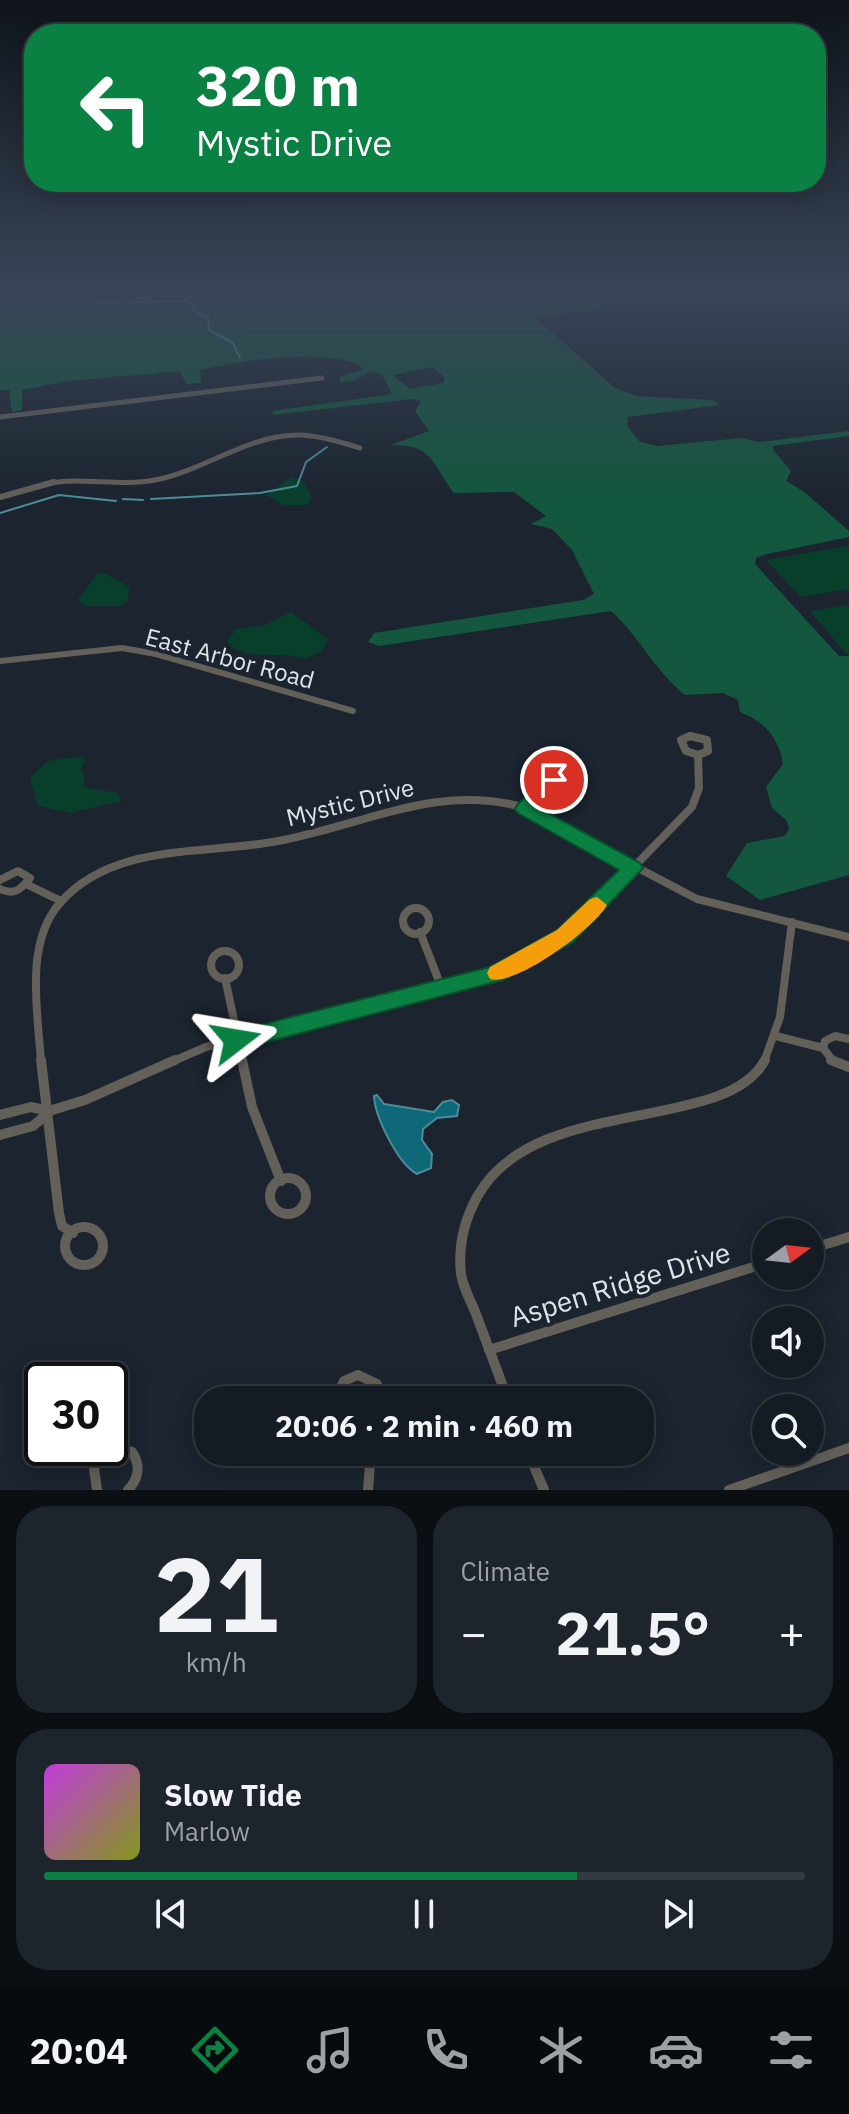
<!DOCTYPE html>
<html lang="en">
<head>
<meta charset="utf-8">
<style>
	:root { --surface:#141b23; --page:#1d242b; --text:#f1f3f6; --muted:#9da1a6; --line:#333941; --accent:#0b8043 }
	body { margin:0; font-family:"IBM Plex Sans",sans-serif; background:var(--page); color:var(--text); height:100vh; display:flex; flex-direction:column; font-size:30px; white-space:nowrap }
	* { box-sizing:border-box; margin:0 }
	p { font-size:26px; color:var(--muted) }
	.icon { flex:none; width:44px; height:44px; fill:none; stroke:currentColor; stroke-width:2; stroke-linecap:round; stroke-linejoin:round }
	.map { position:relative; height:1490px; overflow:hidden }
	.details { display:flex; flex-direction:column; gap:16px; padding:16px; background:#0b0f13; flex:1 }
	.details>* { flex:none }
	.hud { position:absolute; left:24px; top:24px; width:802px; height:168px; border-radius:32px; box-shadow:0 4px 20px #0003,0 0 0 2px var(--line); background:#0b8043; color:#fff; overflow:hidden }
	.needle { width:52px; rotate:75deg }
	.buttons { position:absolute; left:752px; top:1218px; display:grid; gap:16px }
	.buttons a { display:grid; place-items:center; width:72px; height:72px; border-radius:50%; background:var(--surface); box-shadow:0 4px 20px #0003,0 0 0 2px var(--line); font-size:40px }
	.speed { position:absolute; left:24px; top:1362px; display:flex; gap:16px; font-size:40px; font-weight:700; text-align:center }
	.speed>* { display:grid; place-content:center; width:104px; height:104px; border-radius:50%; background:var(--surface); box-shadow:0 4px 20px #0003,0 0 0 2px var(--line); line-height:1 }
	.speed .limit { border:4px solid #111; border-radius:12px; background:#fff; color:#111 }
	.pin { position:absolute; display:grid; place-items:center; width:68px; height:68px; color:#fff; margin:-34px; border:4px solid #fff; border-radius:50%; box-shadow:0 2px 8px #0007 }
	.me { position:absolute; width:88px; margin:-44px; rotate:76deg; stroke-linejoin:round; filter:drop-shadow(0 0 6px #0008) }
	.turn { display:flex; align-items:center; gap:28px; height:168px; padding:0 40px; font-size:36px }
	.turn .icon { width:104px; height:104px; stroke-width:2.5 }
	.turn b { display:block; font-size:56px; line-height:68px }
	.big { font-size:60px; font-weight:800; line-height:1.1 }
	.details .tile { flex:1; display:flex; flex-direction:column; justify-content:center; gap:12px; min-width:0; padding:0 28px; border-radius:32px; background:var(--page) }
	.details .dial { align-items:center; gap:0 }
	.dial b { font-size:104px; line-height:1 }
	.song { display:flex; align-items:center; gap:24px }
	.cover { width:96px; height:96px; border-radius:12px; background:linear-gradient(135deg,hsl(290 70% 55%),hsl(70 70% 35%)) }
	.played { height:8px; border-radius:4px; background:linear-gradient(90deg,var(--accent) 70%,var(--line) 70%) }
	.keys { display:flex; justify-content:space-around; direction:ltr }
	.heat { display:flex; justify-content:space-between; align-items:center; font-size:44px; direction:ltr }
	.details .tiles { flex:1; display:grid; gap:16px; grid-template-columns:1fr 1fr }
	.tile:last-child { grid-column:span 2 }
	.trip { position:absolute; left:194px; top:1386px; width:460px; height:80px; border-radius:32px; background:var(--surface); box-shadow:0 4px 20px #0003,0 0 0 2px var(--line); font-weight:800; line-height:80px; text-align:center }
	.dock { display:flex; height:128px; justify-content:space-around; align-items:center; background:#080b0e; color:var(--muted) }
	.dock .icon { width:56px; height:56px }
	.dock .selected { color:var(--accent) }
	.dock b { font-size:36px; color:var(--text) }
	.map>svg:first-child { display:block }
	.green { fill:#073f2b }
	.forest { fill:#13573e; fill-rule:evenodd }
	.water { fill:#0f6877; stroke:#4d8d9a; stroke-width:2 }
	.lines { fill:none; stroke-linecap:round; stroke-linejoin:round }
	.stream { stroke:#4d8d9a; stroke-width:2 }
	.street-far3 { stroke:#635f59; stroke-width:5 }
	.street-far2 { stroke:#635f59; stroke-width:6 }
	.street-far1 { stroke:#635f59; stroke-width:8 }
	.street { stroke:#635f59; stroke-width:10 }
	.route { fill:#0b8043; stroke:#07532c; stroke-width:2 }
	.slow { fill:#f59e0b }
	.labels { text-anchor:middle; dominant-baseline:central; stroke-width:8; stroke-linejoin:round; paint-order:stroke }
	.street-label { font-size:24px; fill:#dee4eb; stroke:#1b242f }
	.near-street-label { font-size:28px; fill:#dee4eb; stroke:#1b242f }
</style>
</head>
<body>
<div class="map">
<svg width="849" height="1490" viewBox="0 0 849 1490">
	<rect width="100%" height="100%" fill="#1b242f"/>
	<g class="green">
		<path d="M292,477L303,481L312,498L307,505H283L266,495Z"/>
		<path d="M849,546V589L801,597L766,560Z"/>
		<path d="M98,573L107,574L129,587L128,600L121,606H85L78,599Z"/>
		<path d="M849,605V653L846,654L810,611Z"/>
		<path d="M291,612L328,639L322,651L305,659C280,650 245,663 227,642L236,629L265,625Z"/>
		<path d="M82,756L85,761L81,770L85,777L83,787L118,793L121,801L70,813L38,806L30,778L48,761Z"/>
	</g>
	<path class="forest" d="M0,292H592L604,309L534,316L615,388L637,396L713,400L720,405L627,417L628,427L640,442L658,446L741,438L759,442L849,431V436L773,446V450L791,471L786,481L803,491L849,531V537L767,554L756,558L755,564L839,656H849V875L760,900L726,876L747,843L785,836L789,829L787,821L772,808L766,787L783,764C779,738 764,721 740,712L738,700L723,693L685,695C655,671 639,636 611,611L379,646L368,642L374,633L583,600L594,594L572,550L552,529L531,524L546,516L514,492L454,493C431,463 434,445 391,445L429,431L415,411L421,401L411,399L273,415L272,411L392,394L382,374L371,371L353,381L340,382V377L362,370L360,365C316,348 247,360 200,370L201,383L186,384L180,371L69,381L22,390V410L12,412L9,390H0ZM432,367L445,378L443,383L410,389L393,375Z"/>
	<path class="water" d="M377,1095L384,1104L434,1112L443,1102L452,1100L459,1105L457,1116L437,1118L423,1129L422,1140L432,1154L431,1168L417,1174C398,1164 375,1117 374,1096Z"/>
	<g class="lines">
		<g class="stream">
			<path d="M65,292L101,303L181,301L210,293L299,292"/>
			<path d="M183,301L192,303L196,312L208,317L209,330L233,343L240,358"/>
			<path d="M123,499L143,500"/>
			<path d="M151,499L260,493L297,486L306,462L327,447"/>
			<path d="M0,513L59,495L116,501"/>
		</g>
		<g class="street-far3">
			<path d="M0,417L322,378"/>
			<path d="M45,484C82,476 118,487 155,480C204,471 249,434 300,435C321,436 340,442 360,448"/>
		</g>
		<g class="street-far2">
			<path d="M0,497L54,482"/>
			<path d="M0,661L122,648L156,654L353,711"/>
		</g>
		<g class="street-far1">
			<path d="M690,736L707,740L708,751L698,755L686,751L681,740Z"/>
			<path d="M560,762L574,767L576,773L572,779L558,781L549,777L548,767Z"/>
			<path d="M524,809L554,780"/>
			<path d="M0,880L18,871L30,878C21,889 15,896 0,889"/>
			<path d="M28,885L61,901"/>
			<circle cx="416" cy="921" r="13"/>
			<path d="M420,932L442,989"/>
			<circle cx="225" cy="965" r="14"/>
			<path d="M225,978L243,1062"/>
			<path d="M776,1036L823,1048"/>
			<path d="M823,1048L834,1062"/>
			<path d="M823,1048L825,1041L835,1036L849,1039"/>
			<path d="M41,1062C38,1013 24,943 60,903C113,842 206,855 278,841C361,826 437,783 522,807L697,899L849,937"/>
			<path d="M171,1062L206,1047L476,980L509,967L539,951L594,908L692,807L699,788L698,755"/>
			<path d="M764,1062L780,1017L792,922"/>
		</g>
		<g class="street">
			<path d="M41,1060L59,1213L62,1226L73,1233"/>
			<path d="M242,1060L252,1107L281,1181"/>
			<path d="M831,1060L849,1067"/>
			<path d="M0,1115L31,1107L49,1111L85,1100L175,1060"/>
			<path d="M0,1135L33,1126L48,1113"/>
			<circle cx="288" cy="1196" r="18"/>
			<circle cx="84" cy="1246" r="19"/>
			<path d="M810,1249L849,1237"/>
			<path d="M489,1350L766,1263"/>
			<path d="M336,1400L344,1381L358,1375L377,1384L381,1400"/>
			<path d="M508,1400C497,1371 487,1343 476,1314C471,1301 463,1288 461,1274C458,1247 464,1221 477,1197C534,1093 725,1135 765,1060"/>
			<path d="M528,1452L544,1490"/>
			<path d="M97,1490L94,1468C103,1453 115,1446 132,1452C141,1466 139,1478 128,1490"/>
			<path d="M368,1490L371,1452"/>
			<path d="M729,1490L849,1448"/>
		</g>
	</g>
	<linearGradient id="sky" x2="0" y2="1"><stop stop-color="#0f141a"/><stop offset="0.58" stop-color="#394558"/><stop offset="1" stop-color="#394558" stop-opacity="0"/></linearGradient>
	<rect width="849" height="501" fill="url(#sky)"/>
	<path class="route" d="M554,774L564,780L537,807L640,863L643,868L573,942L503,980L236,1050L228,1047L224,1040L228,1033L490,967L557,930L619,870L518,813L515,809L518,804L548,776Z"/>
	<path class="slow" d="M597,897L607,905C595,928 515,987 490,979L487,973L490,967L557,930L590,899Z"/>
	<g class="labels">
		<g class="street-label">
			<text transform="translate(230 658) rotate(15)">East Arbor Road</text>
			<text transform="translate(350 802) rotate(-14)">Mystic Drive</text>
		</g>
		<g class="near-street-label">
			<text transform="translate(620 1284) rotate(-17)">Aspen Ridge Drive</text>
		</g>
	</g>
</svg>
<div class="buttons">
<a><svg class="needle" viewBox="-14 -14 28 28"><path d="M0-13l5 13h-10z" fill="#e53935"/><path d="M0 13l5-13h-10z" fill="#9da1a6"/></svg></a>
<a><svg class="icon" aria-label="sound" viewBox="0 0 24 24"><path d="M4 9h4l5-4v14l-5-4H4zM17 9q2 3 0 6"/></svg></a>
<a><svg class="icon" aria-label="search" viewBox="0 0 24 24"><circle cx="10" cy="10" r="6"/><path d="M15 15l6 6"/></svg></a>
</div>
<div class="speed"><div class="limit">30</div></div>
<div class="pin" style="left:554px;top:780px;background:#d93025"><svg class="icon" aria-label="arrive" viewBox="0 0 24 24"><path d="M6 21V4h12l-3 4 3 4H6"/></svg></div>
<svg class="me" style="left:236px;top:1040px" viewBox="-20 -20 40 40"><path d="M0-17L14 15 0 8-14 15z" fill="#0b8043" stroke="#fff" stroke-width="4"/></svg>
<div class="trip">20:06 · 2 min · 460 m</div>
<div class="hud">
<div class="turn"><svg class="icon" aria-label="left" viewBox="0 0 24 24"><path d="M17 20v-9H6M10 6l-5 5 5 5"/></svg><div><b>320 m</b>Mystic Drive</div></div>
</div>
</div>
<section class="details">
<div class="tiles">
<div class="tile dial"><b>21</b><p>km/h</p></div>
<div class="tile"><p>Climate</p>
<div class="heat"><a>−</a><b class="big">21.5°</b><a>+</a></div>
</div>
<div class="tile">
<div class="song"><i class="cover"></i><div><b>Slow Tide</b><p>Marlow</p></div></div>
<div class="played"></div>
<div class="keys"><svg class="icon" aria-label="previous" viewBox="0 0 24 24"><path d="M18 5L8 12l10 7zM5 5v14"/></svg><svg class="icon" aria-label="pause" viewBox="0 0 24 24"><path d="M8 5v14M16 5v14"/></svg><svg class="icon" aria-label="next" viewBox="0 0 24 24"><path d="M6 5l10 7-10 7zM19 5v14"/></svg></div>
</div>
</div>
</section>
<nav class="dock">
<b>20:04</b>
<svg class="icon selected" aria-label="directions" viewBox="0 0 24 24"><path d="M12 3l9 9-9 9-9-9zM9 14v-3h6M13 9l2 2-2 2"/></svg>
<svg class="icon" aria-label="music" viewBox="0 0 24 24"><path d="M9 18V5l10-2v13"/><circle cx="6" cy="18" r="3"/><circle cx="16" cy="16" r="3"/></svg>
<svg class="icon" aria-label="phone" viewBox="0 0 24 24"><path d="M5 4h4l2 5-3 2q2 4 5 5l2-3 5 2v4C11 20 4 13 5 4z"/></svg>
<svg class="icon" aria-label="climate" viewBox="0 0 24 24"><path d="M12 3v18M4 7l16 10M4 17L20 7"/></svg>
<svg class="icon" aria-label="car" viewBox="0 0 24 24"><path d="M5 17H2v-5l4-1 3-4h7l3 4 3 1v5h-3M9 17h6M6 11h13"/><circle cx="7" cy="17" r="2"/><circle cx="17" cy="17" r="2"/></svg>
<svg class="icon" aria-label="filters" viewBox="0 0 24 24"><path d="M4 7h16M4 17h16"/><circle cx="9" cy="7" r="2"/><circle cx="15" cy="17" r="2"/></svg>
</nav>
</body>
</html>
